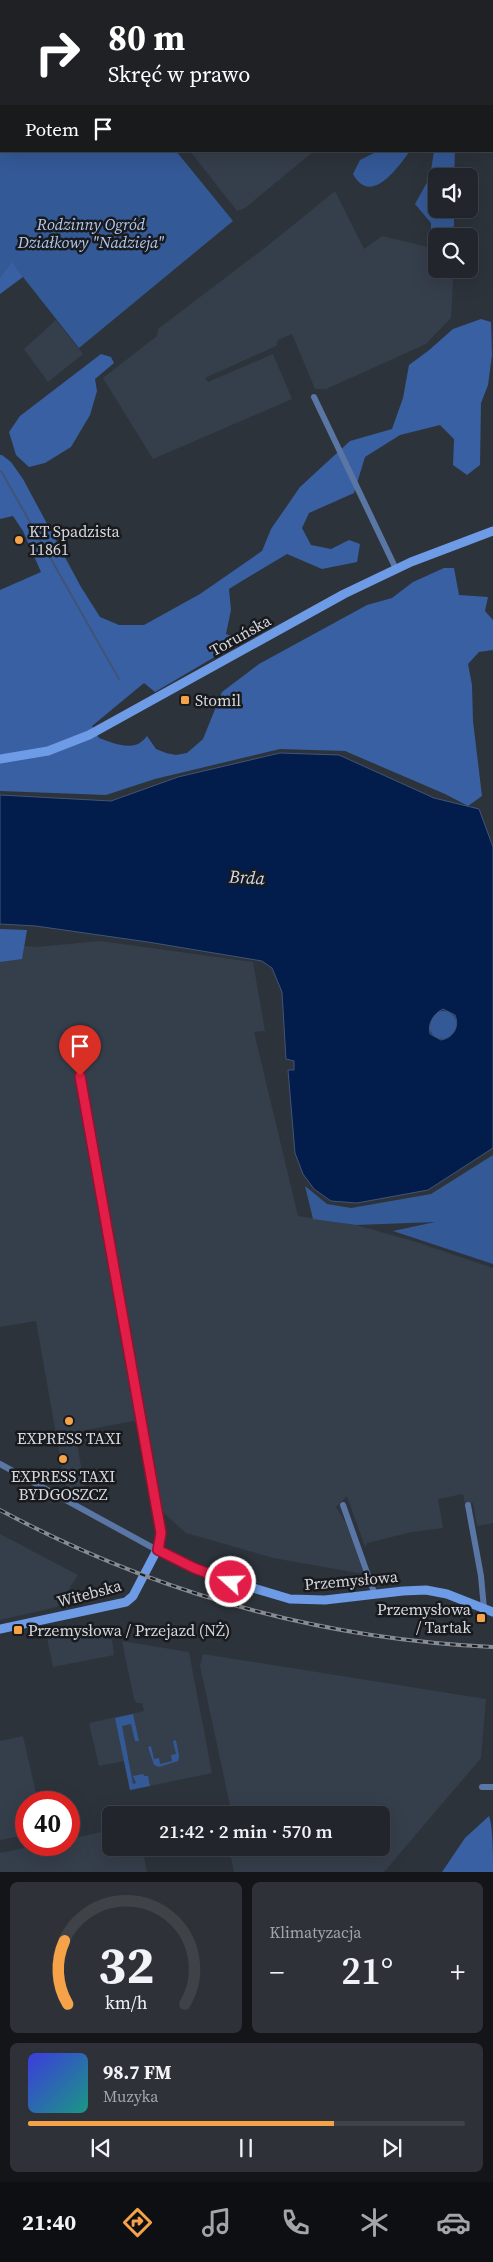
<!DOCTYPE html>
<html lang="pl">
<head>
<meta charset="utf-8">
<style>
	:root { --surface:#22262c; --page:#2e3238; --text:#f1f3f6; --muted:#a2a5a9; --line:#3f4348; --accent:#f6a248 }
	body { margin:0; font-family:"Source Serif 4",serif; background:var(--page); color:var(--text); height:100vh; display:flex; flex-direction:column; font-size:19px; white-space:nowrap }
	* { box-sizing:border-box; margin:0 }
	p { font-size:16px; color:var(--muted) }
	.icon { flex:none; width:28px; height:28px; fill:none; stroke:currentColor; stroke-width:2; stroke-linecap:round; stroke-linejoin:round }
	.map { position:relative; height:1872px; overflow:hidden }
	.drawer { display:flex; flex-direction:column; gap:10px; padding:10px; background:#131518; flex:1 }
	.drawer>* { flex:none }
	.top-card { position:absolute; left:0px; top:0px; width:494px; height:152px; box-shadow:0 5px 20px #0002,0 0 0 1px var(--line); background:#202124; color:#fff; overflow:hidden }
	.controls { position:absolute; left:428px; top:168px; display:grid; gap:10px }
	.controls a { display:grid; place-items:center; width:50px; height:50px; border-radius:8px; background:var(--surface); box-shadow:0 5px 20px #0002,0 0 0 1px var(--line); font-size:25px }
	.speed { position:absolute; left:15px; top:1791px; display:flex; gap:10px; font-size:25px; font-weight:700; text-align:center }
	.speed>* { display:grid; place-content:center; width:65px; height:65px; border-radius:50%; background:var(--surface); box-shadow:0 5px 20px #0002,0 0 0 1px var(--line); line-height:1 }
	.speed .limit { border:8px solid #d22; background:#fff; color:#111 }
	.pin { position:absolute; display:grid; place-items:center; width:42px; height:42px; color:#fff; margin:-51px -21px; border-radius:50% 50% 50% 0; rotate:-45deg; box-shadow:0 0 5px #0007 }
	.pin .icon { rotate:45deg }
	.me { position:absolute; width:55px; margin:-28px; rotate:290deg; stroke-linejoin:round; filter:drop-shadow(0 0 4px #0008) }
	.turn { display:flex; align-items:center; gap:18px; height:105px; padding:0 25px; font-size:22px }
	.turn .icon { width:65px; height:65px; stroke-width:2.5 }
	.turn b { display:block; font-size:35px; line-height:42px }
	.then { display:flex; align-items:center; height:48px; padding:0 25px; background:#0003; gap:10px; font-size:19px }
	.big { font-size:38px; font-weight:600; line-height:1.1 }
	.drawer .widget { flex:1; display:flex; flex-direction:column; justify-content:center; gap:8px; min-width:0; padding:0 18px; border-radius:8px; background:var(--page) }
	.drawer .dial { align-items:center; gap:0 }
	.dial svg { height:130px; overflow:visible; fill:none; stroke:var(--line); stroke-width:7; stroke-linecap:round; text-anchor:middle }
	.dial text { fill:var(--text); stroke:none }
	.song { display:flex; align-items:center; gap:15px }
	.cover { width:60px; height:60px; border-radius:8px; background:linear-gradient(135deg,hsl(240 70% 55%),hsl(170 70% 35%)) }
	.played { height:5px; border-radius:2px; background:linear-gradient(90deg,var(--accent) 70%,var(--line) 70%) }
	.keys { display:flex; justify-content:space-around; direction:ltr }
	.heat { display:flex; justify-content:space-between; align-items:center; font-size:28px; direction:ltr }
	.drawer .tiles { flex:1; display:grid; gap:10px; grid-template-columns:1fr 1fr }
	.widget:last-child { grid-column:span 2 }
	.trip { position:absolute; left:102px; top:1806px; width:288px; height:50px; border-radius:8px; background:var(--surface); box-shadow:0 5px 20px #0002,0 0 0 1px var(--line); font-weight:600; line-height:50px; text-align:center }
	.tab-bar { display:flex; height:80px; justify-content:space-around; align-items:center; background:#0e0f12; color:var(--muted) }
	.tab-bar .icon { width:35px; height:35px }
	.tab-bar .selected { color:var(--accent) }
	.tab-bar b { font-size:22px; color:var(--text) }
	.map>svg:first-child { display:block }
	.built { fill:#353e4b }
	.green { fill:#345997 }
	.forest { fill:#3860a3 }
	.water { fill:#021c4b; stroke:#415477; fill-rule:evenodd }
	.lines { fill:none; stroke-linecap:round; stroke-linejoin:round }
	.stream { stroke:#415477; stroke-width:2 }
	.street { stroke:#5a76a4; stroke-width:6 }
	.secondary { stroke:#6e9be5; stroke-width:9 }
	.rail-casing { stroke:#878c93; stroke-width:4 }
	.rail { stroke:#181a1e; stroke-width:2; stroke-dasharray:5.5; stroke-linecap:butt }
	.route-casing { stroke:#92132f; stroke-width:12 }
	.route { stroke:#e11d48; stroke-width:9 }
	.poi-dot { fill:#f6a248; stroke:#181a1e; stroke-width:2 }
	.labels { text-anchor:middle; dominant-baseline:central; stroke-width:5; stroke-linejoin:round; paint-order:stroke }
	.park-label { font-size:16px; font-style:italic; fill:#b1c8ee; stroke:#181a1e }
	.poi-label { font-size:16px; fill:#d4d7dd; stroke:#181a1e; text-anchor:start }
	.street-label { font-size:16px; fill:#d4d7dd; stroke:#181a1e }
	.water-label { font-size:18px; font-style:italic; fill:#cfdaee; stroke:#181a1e }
</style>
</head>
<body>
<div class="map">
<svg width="493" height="1872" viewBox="0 0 493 1872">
	<rect width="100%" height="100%" fill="#2d333b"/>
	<g class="built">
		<path d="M190,151H314L245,208L237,211Z"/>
		<path d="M335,191L364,249L382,236L436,249V269L451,270L453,283L451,318L426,344L326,389H315L292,334L278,340L276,346L205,378L208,382L273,354L292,399L153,459L103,378L157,336L158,329L266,247Z"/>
		<path d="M56,320L83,354L48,382L24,349Z"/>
		<path d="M100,941L253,962L265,1031L254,1032L298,1216L356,1225L413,1241L493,1268V1523L477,1526L473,1503L465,1504L463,1494L438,1499L443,1528L412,1532L367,1543L365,1547L347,1496L336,1507L346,1523L364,1574L273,1558L225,1544L186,1533L159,1509L147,1441L134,1421L75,1432L86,1494L65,1485L36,1321L0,1327V944L37,947Z"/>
		<path d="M0,1534L78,1575L57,1607L0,1620Z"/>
		<path d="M45,1629L112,1639L114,1655L53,1667Z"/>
		<path d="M122,1641L189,1652L212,1773L130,1790L124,1761L99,1766L89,1723L144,1711L142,1703H137L134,1699Z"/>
		<path d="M203,1654L486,1699L481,1758L384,1872H234L229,1848H381V1815H223L221,1809L230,1805L200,1666Z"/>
		<path d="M23,1736L38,1802H26V1835L0,1840V1741Z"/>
		<path d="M111,1830V1848H158L160,1854L144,1857L147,1872H0V1853L39,1845H69V1839Z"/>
	</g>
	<g class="green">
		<path d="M122,0H344L120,1Z"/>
		<path d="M0,29L1,151H176L233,221L79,348L12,263L0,277Z"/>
		<path d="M378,151H410C398,167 371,207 353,174L360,160Z"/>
		<path d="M434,151H455L454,176H436V209H454V225L450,236H436V241L431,237V223L415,204L430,177Z"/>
		<circle cx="443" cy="1025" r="14"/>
		<path d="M493,1155V1264L393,1231L435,1222L356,1225L313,1219L305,1186L327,1204L351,1208L431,1194Z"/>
		<path d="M133,1714L139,1741H135L131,1724L122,1726L133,1784L136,1783L133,1776L143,1774L144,1776H148L150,1786L130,1790L115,1718Z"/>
		<path d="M176,1740L179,1756L178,1761L159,1767L154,1765L148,1747L151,1746L154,1759L159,1758L160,1764L172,1761L171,1755L176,1754L173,1741Z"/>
	</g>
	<g class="forest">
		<path d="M12,262L23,277L0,294V277Z"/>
		<path d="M481,319L491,322L492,355L488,385L481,403L480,465L467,475L453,465L454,439L440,425L400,435L365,457L354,493L309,513L302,528L311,545L331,549L349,540L360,544L357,562L322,569L287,554L237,584L229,589L231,610L226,634L237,638L235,645L155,692L144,683L92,726L99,738C116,744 135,753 147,736L156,749L166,753L176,755L187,753L203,739L222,692L259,664L367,605L392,598L413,582L444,568H454L459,595L488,597L485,611L493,620V650L479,652L468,664L472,685L473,721L482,796L468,806L445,794L345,751L280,749L155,779L106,795L0,791V590L41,572L23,531L13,516L0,519V455H2L11,462L23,479L81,587L100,617L119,625H144L200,594L262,551L271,529L300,487L350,441L392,429L403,398L409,365L428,351L453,329Z"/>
		<path d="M101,354L111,357L114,363L95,379L97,391L90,415L71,447L45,463L29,467L16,455L9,432L20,416Z"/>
		<path d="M0,929L27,930L22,959L0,962Z"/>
		<path d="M489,1816C493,1825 493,1860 493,1872H442L465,1838Z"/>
	</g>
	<path class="water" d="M280,753L339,755L434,798L479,809L493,847V1148L428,1190L357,1203L331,1201L314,1189L303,1174L295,1153L288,1070H294V1061L286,1059L282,992L272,968L262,961L148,942L36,926L0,924V795L111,801L178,777ZM443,1009L455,1015C460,1027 453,1038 441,1040L430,1034C427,1024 434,1013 443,1009Z"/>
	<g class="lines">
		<path class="stream" d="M1,471L119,679"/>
		<g class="street">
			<path d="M410,0L411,1"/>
			<path d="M314,397L396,569"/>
			<path d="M0,1464L157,1550L161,1533L80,1077"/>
			<path d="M343,1505L375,1595"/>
			<path d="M468,1505L481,1576L484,1609"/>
			<path d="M482,1787H493"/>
		</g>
		<g class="secondary">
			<path d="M0,759L48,751L89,735L344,594L411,562L493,531"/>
			<path d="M0,1629L126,1602L133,1596L157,1550L213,1576L290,1599L325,1600L403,1591L426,1590L447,1594L493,1612"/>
		</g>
		<defs>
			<path id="rail" d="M0,1510C153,1592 319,1639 493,1647"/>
		</defs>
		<use href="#rail" class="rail-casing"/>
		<use href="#rail" class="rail"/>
	</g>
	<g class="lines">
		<defs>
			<path id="route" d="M80,1076L161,1533L158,1550L194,1568L231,1582"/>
		</defs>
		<use href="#route" class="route-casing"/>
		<use href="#route" class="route"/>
	</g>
	<g class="poi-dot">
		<circle cx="19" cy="540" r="5"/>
		<rect x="180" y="695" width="10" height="10" rx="2.5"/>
		<circle cx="69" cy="1421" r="5"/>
		<circle cx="63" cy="1459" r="5"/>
		<rect x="476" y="1613" width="10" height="10" rx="2.5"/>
		<rect x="13" y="1625" width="10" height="10" rx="2.5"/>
	</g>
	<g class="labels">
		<g class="park-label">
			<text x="91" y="224">Rodzinny Ogród<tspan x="91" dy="18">Działkowy "Nadzieja"</tspan></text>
		</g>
		<g class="poi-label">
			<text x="29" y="531">KT Spadzista<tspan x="29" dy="18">11861</tspan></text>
			<text x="195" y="700">Stomil</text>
			<text x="69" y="1438" text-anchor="middle">EXPRESS TAXI</text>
			<text x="63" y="1476" text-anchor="middle">EXPRESS TAXI<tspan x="63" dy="18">BYDGOSZCZ</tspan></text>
			<text x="471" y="1609" text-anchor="end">Przemysłowa<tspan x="471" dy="18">/ Tartak</tspan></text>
			<text x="28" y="1630">Przemysłowa / Przejazd (NŻ)</text>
		</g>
		<g class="street-label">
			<text transform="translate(240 635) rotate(-29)">Toruńska</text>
			<text transform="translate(351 1580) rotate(-5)">Przemysłowa</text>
			<text transform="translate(89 1593) rotate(-15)">Witebska</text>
		</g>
		<g class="water-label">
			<text transform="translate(247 877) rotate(3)">Brda</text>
		</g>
	</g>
</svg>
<div class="controls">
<a><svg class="icon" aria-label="sound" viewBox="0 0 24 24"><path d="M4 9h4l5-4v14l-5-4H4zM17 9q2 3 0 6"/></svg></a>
<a><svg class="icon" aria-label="search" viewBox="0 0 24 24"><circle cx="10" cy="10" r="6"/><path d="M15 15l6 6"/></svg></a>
</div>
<div class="speed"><div class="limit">40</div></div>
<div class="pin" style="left:80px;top:1076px;background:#d93025"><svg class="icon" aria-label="arrive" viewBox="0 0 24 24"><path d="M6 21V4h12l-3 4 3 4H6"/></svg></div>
<svg class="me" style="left:231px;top:1582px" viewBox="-20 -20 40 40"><circle r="17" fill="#e11d48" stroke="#fff" stroke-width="3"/><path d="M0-11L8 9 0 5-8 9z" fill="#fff"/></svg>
<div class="trip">21:42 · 2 min · 570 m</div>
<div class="top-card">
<div class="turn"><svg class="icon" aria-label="right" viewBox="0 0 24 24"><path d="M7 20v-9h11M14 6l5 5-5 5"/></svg><div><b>80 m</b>Skręć w prawo</div></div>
<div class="then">Potem<svg class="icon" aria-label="arrive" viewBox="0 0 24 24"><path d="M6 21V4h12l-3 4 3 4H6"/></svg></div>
</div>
</div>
<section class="drawer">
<div class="tiles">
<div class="widget dial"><svg viewBox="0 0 100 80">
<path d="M14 69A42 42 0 1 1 86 69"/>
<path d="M14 69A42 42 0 0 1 12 30" stroke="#f6a248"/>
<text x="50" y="56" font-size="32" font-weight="700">32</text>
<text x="50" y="72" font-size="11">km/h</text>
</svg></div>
<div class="widget"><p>Klimatyzacja</p>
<div class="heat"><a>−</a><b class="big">21°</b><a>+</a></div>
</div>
<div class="widget">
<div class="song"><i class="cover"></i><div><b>98.7 FM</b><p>Muzyka</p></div></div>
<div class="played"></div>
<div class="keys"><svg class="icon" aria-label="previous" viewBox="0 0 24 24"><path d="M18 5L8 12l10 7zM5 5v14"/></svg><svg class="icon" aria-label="pause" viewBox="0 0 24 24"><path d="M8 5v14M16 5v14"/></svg><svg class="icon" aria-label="next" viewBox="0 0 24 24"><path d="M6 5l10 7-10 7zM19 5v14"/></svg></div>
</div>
</div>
</section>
<nav class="tab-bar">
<b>21:40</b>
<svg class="icon selected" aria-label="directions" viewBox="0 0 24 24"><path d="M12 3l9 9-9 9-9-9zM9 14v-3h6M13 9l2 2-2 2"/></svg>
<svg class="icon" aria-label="music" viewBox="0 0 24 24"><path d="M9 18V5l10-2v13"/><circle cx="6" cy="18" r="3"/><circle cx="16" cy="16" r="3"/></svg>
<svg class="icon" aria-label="phone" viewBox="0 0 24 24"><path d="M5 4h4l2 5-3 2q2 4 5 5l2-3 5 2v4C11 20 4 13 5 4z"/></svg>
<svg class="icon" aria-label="climate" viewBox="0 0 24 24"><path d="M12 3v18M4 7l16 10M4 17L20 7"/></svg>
<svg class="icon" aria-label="car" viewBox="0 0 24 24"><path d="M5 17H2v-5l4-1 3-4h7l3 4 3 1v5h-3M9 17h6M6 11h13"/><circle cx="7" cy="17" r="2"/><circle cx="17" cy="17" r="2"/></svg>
</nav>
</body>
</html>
